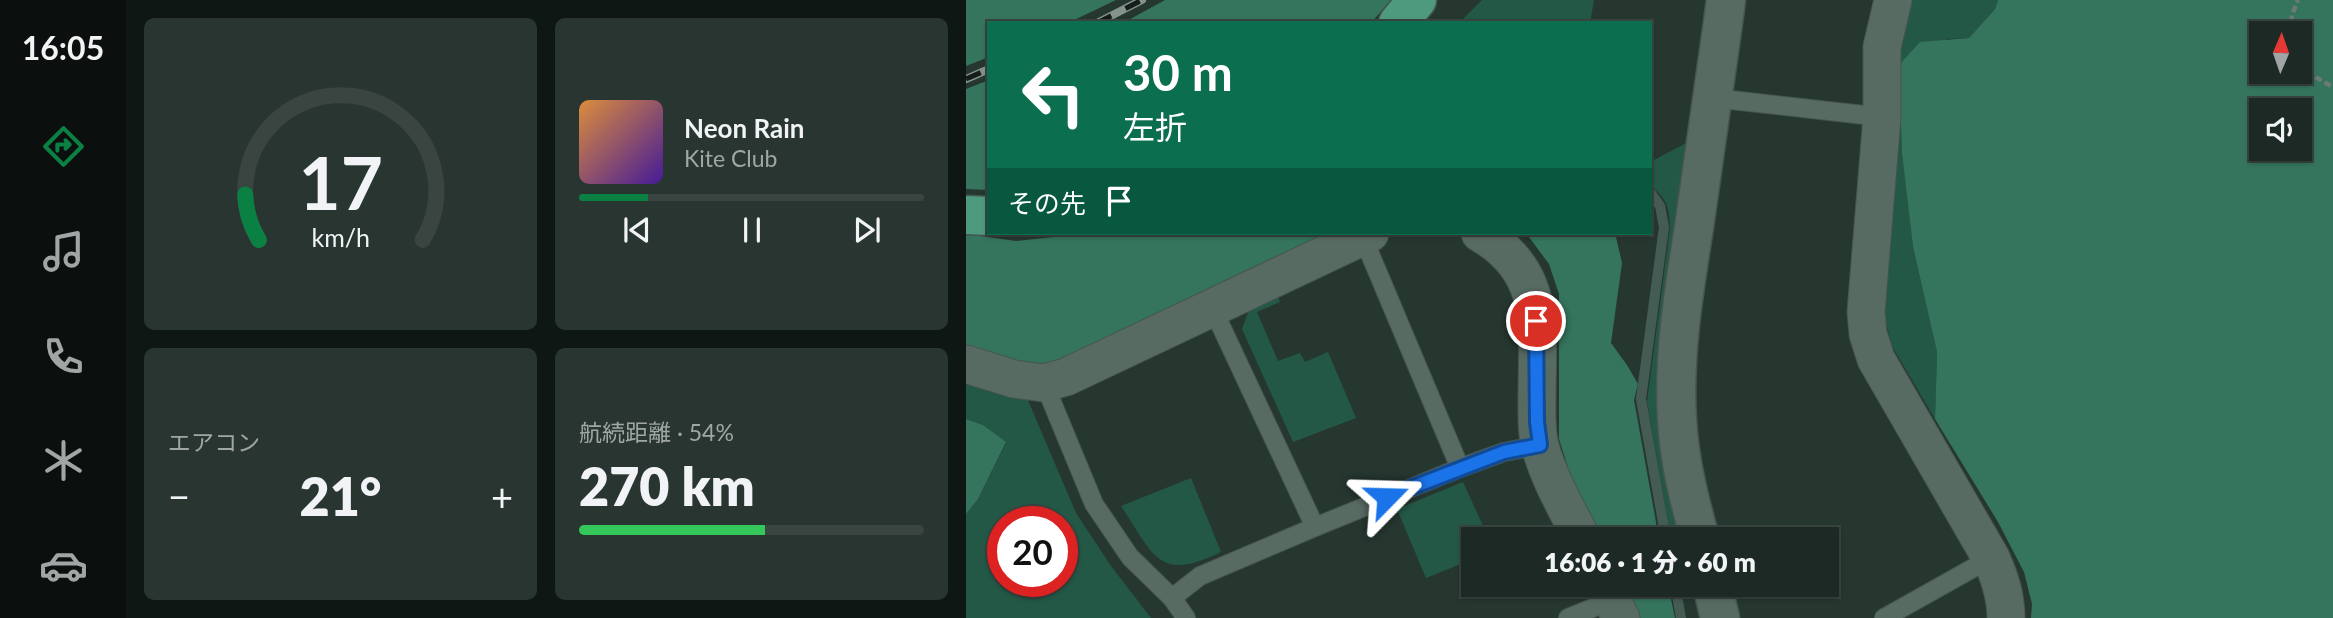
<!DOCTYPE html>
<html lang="ja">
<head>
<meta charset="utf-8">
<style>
	:root { --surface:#1c2924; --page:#293531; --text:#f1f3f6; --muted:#a0a6a6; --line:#3a4541; --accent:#0b8043 }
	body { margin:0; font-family:Lato,"Noto Sans JP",sans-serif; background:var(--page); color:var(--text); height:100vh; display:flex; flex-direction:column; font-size:26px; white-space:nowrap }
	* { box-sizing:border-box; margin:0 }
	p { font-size:23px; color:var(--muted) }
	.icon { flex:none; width:38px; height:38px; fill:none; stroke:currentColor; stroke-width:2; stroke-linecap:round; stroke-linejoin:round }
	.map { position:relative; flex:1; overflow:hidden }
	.panel { display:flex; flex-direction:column; gap:18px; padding:18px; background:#0f1714; width:840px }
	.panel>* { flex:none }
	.guide { position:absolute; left:21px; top:21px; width:665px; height:214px; border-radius:0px; box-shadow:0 2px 5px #0004,0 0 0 2px var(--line); background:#0b6e4f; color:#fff; overflow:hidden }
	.needle { width:46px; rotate:2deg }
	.tools { position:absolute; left:1283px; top:21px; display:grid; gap:14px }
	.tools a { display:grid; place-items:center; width:63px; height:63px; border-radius:0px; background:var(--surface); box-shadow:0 2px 5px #0004,0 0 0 2px var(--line); font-size:35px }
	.speed { position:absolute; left:21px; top:506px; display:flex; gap:14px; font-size:35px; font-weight:700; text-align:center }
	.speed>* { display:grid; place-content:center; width:91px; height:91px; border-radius:50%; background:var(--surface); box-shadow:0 2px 5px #0004,0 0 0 2px var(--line); line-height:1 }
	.speed .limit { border:10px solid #d22; background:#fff; color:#111 }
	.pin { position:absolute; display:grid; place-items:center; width:60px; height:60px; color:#fff; margin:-30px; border:4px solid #fff; border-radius:50%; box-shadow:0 2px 7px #0007 }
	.me { position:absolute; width:77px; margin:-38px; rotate:68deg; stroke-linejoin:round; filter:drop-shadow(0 0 5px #0008) }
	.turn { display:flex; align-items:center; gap:24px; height:147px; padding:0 21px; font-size:32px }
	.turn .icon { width:91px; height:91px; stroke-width:2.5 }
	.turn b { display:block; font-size:49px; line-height:60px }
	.then { display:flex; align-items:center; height:66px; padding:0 21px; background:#0003; gap:14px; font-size:26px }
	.big { font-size:52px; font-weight:800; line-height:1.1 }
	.panel .widget { flex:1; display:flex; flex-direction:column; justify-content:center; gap:10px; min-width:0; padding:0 24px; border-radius:10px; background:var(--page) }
	.panel .dial { align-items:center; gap:0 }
	.dial svg { height:182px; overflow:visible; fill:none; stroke:var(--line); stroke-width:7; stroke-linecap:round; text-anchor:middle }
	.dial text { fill:var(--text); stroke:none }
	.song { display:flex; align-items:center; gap:21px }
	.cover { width:84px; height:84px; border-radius:10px; background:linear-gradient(135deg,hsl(30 70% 55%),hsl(260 70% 35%)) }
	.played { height:7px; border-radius:4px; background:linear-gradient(90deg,var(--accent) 20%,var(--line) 20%) }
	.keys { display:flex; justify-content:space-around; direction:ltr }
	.heat { display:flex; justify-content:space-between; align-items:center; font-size:38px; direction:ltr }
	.charge { height:10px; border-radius:5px; background:linear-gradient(90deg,#34c759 54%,var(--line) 0) }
	.panel .tiles { flex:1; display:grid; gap:18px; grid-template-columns:repeat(2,1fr) }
	.trip { position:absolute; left:495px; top:527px; width:378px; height:70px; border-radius:0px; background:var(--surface); box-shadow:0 2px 5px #0004,0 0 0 2px var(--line); font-weight:800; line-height:70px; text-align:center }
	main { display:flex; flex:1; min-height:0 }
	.tabs { display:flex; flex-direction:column; width:126px; justify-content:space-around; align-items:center; background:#0b100e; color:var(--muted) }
	.tabs .icon { width:49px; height:49px }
	.tabs .active { color:var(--accent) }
	.tabs b { font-size:32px; color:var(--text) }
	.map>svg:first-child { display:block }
	.green { fill:#245846; fill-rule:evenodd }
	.forest { fill:#35745d; fill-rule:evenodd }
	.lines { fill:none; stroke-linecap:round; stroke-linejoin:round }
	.stream { stroke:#455c54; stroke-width:10 }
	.service-casing { stroke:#46554f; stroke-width:20 }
	.minor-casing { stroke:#46554f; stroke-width:39 }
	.secondary-casing { stroke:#46554f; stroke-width:41 }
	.trunk-casing { stroke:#46554f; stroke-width:41 }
	.path { stroke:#6c7a74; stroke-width:4.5; stroke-dasharray:7 3.5; stroke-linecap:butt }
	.service { stroke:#586b63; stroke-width:18 }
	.minor { stroke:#586b63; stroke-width:37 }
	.secondary { stroke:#586b63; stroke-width:38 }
	.trunk { stroke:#4e9a7f; stroke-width:38 }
	.rail-casing { stroke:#85938d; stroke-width:8 }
	.rail { stroke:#151c19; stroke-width:5; stroke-dasharray:16; stroke-linecap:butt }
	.route-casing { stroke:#114b97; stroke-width:18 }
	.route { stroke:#1a73e8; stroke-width:12 }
</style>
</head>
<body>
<main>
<nav class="tabs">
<b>16:05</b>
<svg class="icon active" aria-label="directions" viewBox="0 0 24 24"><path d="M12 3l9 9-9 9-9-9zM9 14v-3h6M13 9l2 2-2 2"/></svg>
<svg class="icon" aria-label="music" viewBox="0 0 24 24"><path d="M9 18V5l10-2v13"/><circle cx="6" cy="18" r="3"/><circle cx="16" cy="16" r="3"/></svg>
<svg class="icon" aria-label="phone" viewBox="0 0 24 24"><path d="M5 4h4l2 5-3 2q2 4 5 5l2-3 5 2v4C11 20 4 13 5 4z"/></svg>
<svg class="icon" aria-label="climate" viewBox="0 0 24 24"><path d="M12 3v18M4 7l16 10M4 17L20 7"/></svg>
<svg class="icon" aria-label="car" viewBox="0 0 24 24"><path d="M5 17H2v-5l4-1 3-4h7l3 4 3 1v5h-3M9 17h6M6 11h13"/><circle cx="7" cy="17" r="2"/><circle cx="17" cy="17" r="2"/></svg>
</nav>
<section class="panel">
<div class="tiles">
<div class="widget dial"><svg viewBox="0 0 100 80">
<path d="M14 69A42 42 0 1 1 86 69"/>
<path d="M14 69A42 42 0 0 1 8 49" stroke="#0b8043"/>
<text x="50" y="56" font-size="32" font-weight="700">17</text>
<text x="50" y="72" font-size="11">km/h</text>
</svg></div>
<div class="widget">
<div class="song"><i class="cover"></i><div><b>Neon Rain</b><p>Kite Club</p></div></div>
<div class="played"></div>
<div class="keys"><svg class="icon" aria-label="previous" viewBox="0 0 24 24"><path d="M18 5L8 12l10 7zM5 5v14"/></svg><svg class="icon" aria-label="pause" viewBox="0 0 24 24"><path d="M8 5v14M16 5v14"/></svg><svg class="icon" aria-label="next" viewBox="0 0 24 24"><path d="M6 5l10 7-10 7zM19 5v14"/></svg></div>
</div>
<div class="widget"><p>エアコン</p>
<div class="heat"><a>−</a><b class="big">21°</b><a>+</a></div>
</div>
<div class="widget"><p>航続距離 · 54%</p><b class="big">270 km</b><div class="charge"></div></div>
</div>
</section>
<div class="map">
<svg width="1367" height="618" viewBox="0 0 1367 618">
	<rect width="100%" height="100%" fill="#263730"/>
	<g class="green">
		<path d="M516,0H628L624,23H493Z"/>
		<path d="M944,0H1032L1029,9L1003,38L981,39L933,65L936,38Z"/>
		<path d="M935,113L936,154L947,247L971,352L969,419L926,346L919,319L917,293L930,147Z"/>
		<path d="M726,140L717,539H705L681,402L704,227C703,205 701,200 684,185V154L688,160Z"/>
		<path d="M312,296L314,302L291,312L312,361L334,353L339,362L362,352L390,418L327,442L276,329L284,307Z"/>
		<path d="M0,383L61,398L110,513L145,566L185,618H0V514L12,499L40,443L17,425L0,419ZM37,522H96V581H37Z"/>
		<path d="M225,478L255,552C192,583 188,555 155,506Z"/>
		<path d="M497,482L523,539H508L507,559L460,578L431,509Z"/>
	</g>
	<g class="forest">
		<path d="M0,0H150L102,23H23V57L0,66Z"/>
		<path d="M199,0H425L405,23H157Z"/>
		<path d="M1032,0H1367V618H1065L1066,604L1058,572L1032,522L969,419L971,352L947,247L936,154L933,65L954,42L1003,38L1029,9ZM1295,33H1334V72H1295ZM1295,110H1334V149H1295Z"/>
		<path d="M23,80V190L0,189V89Z"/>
		<path d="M126,233H373L75,371L0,354V234L50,241Z"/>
		<path d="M556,233H649L656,263L645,343L661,365L672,384L668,400L693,539H636L607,484L593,439V294L583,264L563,237Z"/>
		<path d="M0,419L17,425L40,442L12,499L0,514Z"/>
		<path d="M659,585H702L709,618H674Z"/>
	</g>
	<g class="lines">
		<g class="stream">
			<path d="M684,192L694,206L698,227L675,399L700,539"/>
			<path d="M709,584L715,618"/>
		</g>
		<defs>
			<g id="service">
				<path d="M747,98L916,117"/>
				<path d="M396,235L494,468"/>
				<path d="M246,307L349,527"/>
				<path d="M78,383L128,504L164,557L206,598L220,618"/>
				<path d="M206,598L234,576L349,527L494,468L538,452L574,445"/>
				<path d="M602,618L646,600"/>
				<path d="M918,618L1025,558"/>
			</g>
			<g id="minor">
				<path d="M927,0L916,47V117L900,312L902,334L910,359L1025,558C1034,578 1040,596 1040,618"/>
				<path d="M514,233C582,272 571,330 571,398C571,414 570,431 574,446C583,479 601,509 616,539"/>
				<path d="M0,364L48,379L78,383L100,377L404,233"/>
				<path d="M638,584L655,618"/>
			</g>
			<g id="secondary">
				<path d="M734,539C723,499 713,460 711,419C707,355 718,290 728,227C739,152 750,76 760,0"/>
				<path d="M746,584L754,618"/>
			</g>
			<g id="trunk">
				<path d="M432,23L451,0"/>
				<path d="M0,215L23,216"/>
			</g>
		</defs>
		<use href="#service" class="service-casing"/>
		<use href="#minor" class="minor-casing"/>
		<use href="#secondary" class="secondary-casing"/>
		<use href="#trunk" class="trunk-casing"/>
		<g class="path">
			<path d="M1324,33L1326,15L1332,0"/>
			<path d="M1334,63L1351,78L1367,87"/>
		</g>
		<use href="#service" class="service"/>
		<use href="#minor" class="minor"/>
		<use href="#secondary" class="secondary"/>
		<use href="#trunk" class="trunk"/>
		<defs>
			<g id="rail">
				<path d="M131,23L176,0"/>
				<path d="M0,79L23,69"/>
			</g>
		</defs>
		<use href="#rail" class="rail-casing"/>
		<use href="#rail" class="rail"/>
	</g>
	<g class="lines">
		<defs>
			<path id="route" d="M421,497L538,452L574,445L571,422L570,321"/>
		</defs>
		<use href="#route" class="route-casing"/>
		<use href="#route" class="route"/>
	</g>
</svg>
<div class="tools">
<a><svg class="needle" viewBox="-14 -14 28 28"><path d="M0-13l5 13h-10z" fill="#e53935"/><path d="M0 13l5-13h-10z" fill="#a0a6a6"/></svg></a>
<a><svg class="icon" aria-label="sound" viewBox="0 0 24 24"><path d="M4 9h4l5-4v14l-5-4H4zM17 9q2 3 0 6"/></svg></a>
</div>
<div class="speed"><div class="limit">20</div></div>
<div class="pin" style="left:570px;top:321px;background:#d93025"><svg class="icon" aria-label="arrive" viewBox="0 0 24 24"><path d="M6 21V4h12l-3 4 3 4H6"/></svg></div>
<svg class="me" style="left:421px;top:497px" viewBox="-20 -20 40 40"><path d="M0-17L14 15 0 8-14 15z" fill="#1a73e8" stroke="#fff" stroke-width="4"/></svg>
<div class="trip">16:06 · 1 分 · 60 m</div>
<div class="guide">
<div class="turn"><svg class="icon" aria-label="left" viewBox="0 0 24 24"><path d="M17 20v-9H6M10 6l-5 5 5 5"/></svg><div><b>30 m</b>左折</div></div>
<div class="then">その先<svg class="icon" aria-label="arrive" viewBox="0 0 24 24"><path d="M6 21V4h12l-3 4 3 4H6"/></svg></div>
</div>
</div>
</main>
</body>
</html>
